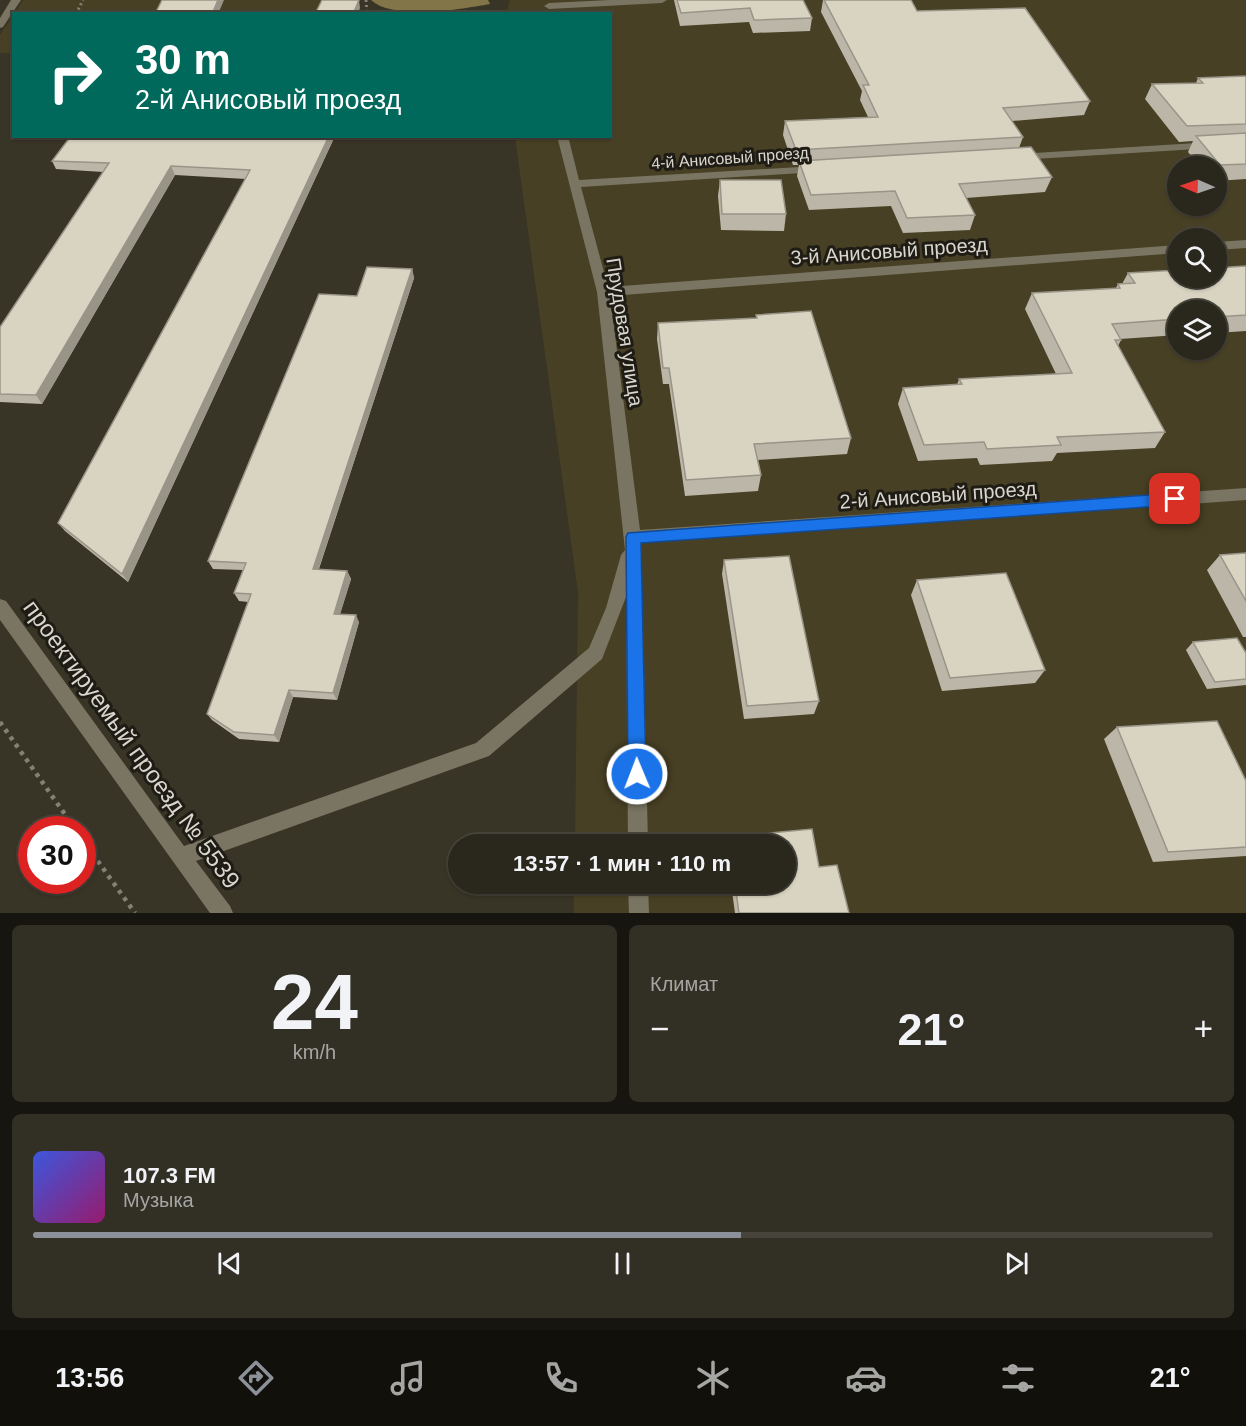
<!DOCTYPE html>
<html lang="ru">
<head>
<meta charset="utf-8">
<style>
	:root { --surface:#2a271c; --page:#322f25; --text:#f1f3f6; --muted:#a5a5a3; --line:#46443b; --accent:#8c9099 }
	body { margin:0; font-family:Arial,sans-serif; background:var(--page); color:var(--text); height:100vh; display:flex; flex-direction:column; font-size:22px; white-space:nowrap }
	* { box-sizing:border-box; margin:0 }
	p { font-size:20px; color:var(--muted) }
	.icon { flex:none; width:33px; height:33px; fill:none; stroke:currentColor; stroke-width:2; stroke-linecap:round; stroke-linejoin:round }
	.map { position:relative; height:913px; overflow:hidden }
	.panel { display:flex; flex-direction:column; gap:12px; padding:12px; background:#17150f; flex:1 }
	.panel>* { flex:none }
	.top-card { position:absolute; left:12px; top:12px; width:600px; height:126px; border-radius:0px; box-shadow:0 2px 4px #0004,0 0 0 2px var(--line); background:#00695c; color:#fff; overflow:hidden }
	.needle { width:39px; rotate:272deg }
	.buttons { position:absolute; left:1167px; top:156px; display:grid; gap:12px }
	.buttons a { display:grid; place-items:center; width:60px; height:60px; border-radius:50%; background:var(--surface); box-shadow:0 2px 4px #0004,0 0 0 2px var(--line); font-size:30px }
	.speed { position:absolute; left:18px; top:816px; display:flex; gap:12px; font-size:30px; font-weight:700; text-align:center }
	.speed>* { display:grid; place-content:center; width:78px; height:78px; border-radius:50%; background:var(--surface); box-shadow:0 2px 4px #0004,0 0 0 2px var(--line); line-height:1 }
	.speed .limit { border:9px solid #d22; background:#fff; color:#111 }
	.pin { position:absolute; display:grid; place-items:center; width:51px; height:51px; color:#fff; margin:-26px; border-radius:12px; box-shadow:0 3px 9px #0006 }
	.me { position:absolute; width:66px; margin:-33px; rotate:359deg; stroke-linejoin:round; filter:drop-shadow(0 0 4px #0008) }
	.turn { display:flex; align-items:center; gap:21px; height:126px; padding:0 24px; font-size:27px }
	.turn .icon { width:78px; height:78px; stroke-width:2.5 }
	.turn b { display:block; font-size:42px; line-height:51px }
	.big { font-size:45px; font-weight:700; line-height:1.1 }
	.panel .card { flex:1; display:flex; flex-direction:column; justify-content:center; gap:9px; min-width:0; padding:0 21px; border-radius:9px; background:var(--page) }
	.panel .dial { align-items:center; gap:0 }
	.dial b { font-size:78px; line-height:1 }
	.song { display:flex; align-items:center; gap:18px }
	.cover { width:72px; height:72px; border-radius:9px; background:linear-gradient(135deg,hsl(230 70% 55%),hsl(320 70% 35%)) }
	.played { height:6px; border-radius:3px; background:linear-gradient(90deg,var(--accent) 60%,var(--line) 60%) }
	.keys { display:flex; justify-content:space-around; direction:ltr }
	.heat { display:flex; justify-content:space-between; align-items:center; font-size:33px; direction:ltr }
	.panel .tiles { flex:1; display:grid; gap:12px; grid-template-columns:1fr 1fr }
	.card:last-child { grid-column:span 2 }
	.trip { position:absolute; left:448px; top:834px; width:348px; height:60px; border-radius:30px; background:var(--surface); box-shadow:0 2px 4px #0004,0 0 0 2px var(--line); font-weight:700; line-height:60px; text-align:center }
	.tabs { display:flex; height:96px; justify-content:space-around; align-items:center; background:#11100b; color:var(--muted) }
	.tabs .icon { width:42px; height:42px }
	.tabs .active { color:var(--accent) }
	.tabs b { font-size:27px; color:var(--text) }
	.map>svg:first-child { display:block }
	.green { fill:#484024; fill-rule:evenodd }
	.water { fill:#827548 }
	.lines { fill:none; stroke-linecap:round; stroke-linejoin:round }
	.path-far1 { stroke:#838074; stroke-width:3; stroke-dasharray:2 3; stroke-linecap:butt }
	.path { stroke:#838074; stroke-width:4.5; stroke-dasharray:4 5; stroke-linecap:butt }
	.minor { fill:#7a7562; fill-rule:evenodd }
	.wall { fill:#bbb6a7 }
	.shaded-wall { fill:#989488 }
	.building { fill:#d9d4c2; stroke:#989488; stroke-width:1.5 }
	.route { fill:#1a73e8; stroke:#114b97; stroke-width:1.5 }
	.labels { text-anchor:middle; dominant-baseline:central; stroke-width:6; stroke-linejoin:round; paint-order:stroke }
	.far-street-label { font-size:16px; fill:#d9d6cd; stroke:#1e1c15 }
	.street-label { font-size:20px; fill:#d9d6cd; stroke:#1e1c15 }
	.near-street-label { font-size:24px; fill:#d9d6cd; stroke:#1e1c15 }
</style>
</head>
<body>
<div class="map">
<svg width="1246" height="913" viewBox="0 0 1246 913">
	<rect width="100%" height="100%" fill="#383426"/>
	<g class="green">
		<path d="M23,0H341L333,14H14Z"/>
		<path d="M510,0H1246V913H574V884H786V844H575L578,592L515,137L610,136V14H506ZM1178,166H1216V206H1178ZM1178,238H1216V278H1178ZM1178,310H1216V350H1178Z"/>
		<path d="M13,15V53H0V35Z"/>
	</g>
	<path class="water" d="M371,0H488L490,4C462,9 393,21 371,0Z"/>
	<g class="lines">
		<g class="path-far1">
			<path d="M366,0L367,14"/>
			<path d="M76,14L83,0"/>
		</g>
		<g class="path">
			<path d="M0,722L76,830"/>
			<path d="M82,839L135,913"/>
		</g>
		<g class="minor">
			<path d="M11,0H21L3,27L0,28V18Z"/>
			<path d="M610,0H667L662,3L549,9L544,6L549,3Z"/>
			<path d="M557,136H568L579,180L817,166L823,169L817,172L581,187L608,287L1178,245V253L610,296L640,530L1246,488V500L641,543L648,844H628L626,597L602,659L489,756L196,861L230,906L233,913H210L0,620V599L6,601L184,846L476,743L589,648L606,608L621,555L625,550L597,292Z"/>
			<path d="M1246,140V146L1018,160L1012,157L1018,154Z"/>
			<path d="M1246,240V248L1216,250V242Z"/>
			<path d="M628,884H648L649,913H629Z"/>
		</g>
	</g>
	<g class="wall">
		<path d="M674,0H803L812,18L810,31L753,33L749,22L680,26Z"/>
		<path d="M823,0H911L917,11L1090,101L1084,115L1012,121L1023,137L1019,148L1052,177L1045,192L966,198L975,215L970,230L903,233L891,206L809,210L797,176L799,165H793L783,135L785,121L868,117L860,100L862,91L821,12Z"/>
		<path d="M1246,77V179L1216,181V166H1199L1188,152L1193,141L1179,142L1145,99L1152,84L1196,83L1198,78Z"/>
		<path d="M335,136L128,582L65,531L58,523L246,179L175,175L42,404L0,402V327L103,172L56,169L52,161Z"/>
		<path d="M720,180L786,214L784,231L721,230L718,196Z"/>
		<path d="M1246,266V331L1216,333V310H1178V335L1120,339L1121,340L1118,346L1165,432L1155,448L1057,453L1052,461L980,465L977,458L918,461L898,404L903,388L957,385L959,379L1056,374L1025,309L1032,293L1116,288L1118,284H1122L1128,273Z"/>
		<path d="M412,269L414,278L319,569L347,571L351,579L340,614L359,622L337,700L293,697L279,742L239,739L212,720L207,714L248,602L239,601L234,593L243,570L213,569L208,561L357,296Z"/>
		<path d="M756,315L851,438L847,454L758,460L761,475L758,491L685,496L669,384H663L657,339L658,323L756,318Z"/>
		<path d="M1246,553V637H1243L1207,570L1220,555Z"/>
		<path d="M724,560L819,701L814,714L744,719L722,574Z"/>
		<path d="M917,580L1045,670L1035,683L942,691L911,595Z"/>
		<path d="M1193,642L1246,653V685L1207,689L1186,650Z"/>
		<path d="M1117,727L1246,781V856L1153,862L1104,739Z"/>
		<path d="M812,829L819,867L837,865L849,913H735L731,884H786V844H755L759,834Z"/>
	</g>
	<g class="shaded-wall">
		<path d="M218,0H224L218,14H212Z"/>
		<path d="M359,0L360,8L358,14H353Z"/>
		<path d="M329,136H335L128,582L122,574Z"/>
		<path d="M171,166L175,175L42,404L36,395Z"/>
		<path d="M412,269L414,278L316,577L313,569Z"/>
		<path d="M347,571L351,579L338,621L334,614Z"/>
		<path d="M356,615L359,622L337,700L333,693Z"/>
		<path d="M289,690L293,697L279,742L274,735Z"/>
	</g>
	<g class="building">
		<path d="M162,0H218L212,14H155Z"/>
		<path d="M322,0H359L353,14H315Z"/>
		<path d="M677,0H803L812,18L754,20L750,8L681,13Z"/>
		<path d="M824,0H911L917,11L1025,8L1090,101L1003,108L1023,137L796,150L785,121L878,117L863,85H869Z"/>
		<path d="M1245,76L1246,77V124L1187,126L1152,84L1203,83L1198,78Z"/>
		<path d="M1246,133V164L1220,165L1196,136Z"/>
		<path d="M71,136H329L122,574L58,523L250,170L171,166L36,395L0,394V327L109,163L52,161Z"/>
		<path d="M1031,147L1052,177L959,184L975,215L907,218L895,191L811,195L799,161Z"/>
		<path d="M720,180H781L786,214H722Z"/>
		<path d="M1246,266V315L1216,317V310H1178V319L1112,324L1121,340H1115L1165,432L1057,437L1061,445L987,449L984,442L924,445L903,388L962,384L959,379L1072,373L1032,293L1120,288L1118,284L1135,283L1128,273L1178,270V278H1216V268Z"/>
		<path d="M367,267L412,269L313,569L347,571L334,614L356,615L333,693L289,690L274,735L234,732L207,714L251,594L234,593L246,563L208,561L319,294L357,296Z"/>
		<path d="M811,311L851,438L754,444L761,475L686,480L669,368H663L658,323L757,318L756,315Z"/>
		<path d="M1246,553V601L1220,555Z"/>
		<path d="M789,556L819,701L747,706L724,560Z"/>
		<path d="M1006,573L1045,670L950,678L917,580Z"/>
		<path d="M1237,638L1246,653V679L1215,682L1193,642Z"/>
		<path d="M1217,721L1246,781V847L1168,852L1117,727Z"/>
		<path d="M812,829L819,867L837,865L849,913H739L735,884H786V844H761L759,834Z"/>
	</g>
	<path class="route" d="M1175,493L1180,495L1182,499L1180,503L1175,505L641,543L646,774L643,780L637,782L631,780L628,774L626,537L628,533Z"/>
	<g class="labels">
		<g class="far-street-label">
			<text transform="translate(730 158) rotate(-4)">4-й Анисовый проезд</text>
		</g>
		<g class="street-label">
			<text transform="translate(889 251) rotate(-4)">3-й Анисовый проезд</text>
			<text transform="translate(625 332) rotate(81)">Прудовая улица</text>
			<text transform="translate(938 495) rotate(-4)">2-й Анисовый проезд</text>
		</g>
		<g class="near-street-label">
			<text transform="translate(132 744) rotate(54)">проектируемый проезд № 5539</text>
		</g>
	</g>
</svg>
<div class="buttons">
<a><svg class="needle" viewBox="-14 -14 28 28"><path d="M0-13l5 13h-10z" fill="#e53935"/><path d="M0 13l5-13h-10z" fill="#a5a5a3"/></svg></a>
<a><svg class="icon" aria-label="search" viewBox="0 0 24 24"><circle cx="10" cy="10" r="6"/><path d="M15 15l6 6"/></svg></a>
<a><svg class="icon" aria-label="layers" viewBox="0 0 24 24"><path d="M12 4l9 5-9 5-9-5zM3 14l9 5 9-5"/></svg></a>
</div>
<div class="speed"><div class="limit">30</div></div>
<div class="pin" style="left:1175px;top:499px;background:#d93025"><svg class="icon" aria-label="arrive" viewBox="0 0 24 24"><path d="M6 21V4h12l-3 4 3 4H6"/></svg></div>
<svg class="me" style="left:637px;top:774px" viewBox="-20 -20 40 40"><circle r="17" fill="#1a73e8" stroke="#fff" stroke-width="3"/><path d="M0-11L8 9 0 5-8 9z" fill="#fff"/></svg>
<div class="trip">13:57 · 1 мин · 110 m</div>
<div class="top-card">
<div class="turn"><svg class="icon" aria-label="right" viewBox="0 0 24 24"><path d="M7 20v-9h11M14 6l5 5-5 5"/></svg><div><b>30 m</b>2-й Анисовый проезд</div></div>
</div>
</div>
<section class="panel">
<div class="tiles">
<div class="card dial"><b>24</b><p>km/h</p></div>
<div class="card"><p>Климат</p>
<div class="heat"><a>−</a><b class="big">21°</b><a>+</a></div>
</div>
<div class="card">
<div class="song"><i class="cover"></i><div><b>107.3 FM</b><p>Музыка</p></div></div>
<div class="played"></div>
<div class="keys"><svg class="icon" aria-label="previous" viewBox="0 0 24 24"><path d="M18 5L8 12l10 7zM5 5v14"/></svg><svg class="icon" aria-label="pause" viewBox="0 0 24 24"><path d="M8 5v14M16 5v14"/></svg><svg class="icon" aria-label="next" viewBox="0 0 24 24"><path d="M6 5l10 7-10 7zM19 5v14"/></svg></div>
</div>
</div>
</section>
<nav class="tabs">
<b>13:56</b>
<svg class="icon active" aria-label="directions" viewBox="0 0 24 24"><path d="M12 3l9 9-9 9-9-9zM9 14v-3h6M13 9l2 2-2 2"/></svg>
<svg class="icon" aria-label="music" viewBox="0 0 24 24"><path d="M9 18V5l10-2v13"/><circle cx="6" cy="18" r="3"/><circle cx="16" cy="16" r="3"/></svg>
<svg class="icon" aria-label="phone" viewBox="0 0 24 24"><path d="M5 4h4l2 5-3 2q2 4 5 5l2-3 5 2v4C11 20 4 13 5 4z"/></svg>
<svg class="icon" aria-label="climate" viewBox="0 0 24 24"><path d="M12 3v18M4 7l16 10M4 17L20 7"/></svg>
<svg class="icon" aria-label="car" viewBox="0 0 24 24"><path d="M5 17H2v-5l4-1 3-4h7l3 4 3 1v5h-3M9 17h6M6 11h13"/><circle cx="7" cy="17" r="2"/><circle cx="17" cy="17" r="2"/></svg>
<svg class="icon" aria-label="filters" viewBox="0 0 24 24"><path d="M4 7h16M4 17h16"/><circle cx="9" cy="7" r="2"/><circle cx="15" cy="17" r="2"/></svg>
<b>21°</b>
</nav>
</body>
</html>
